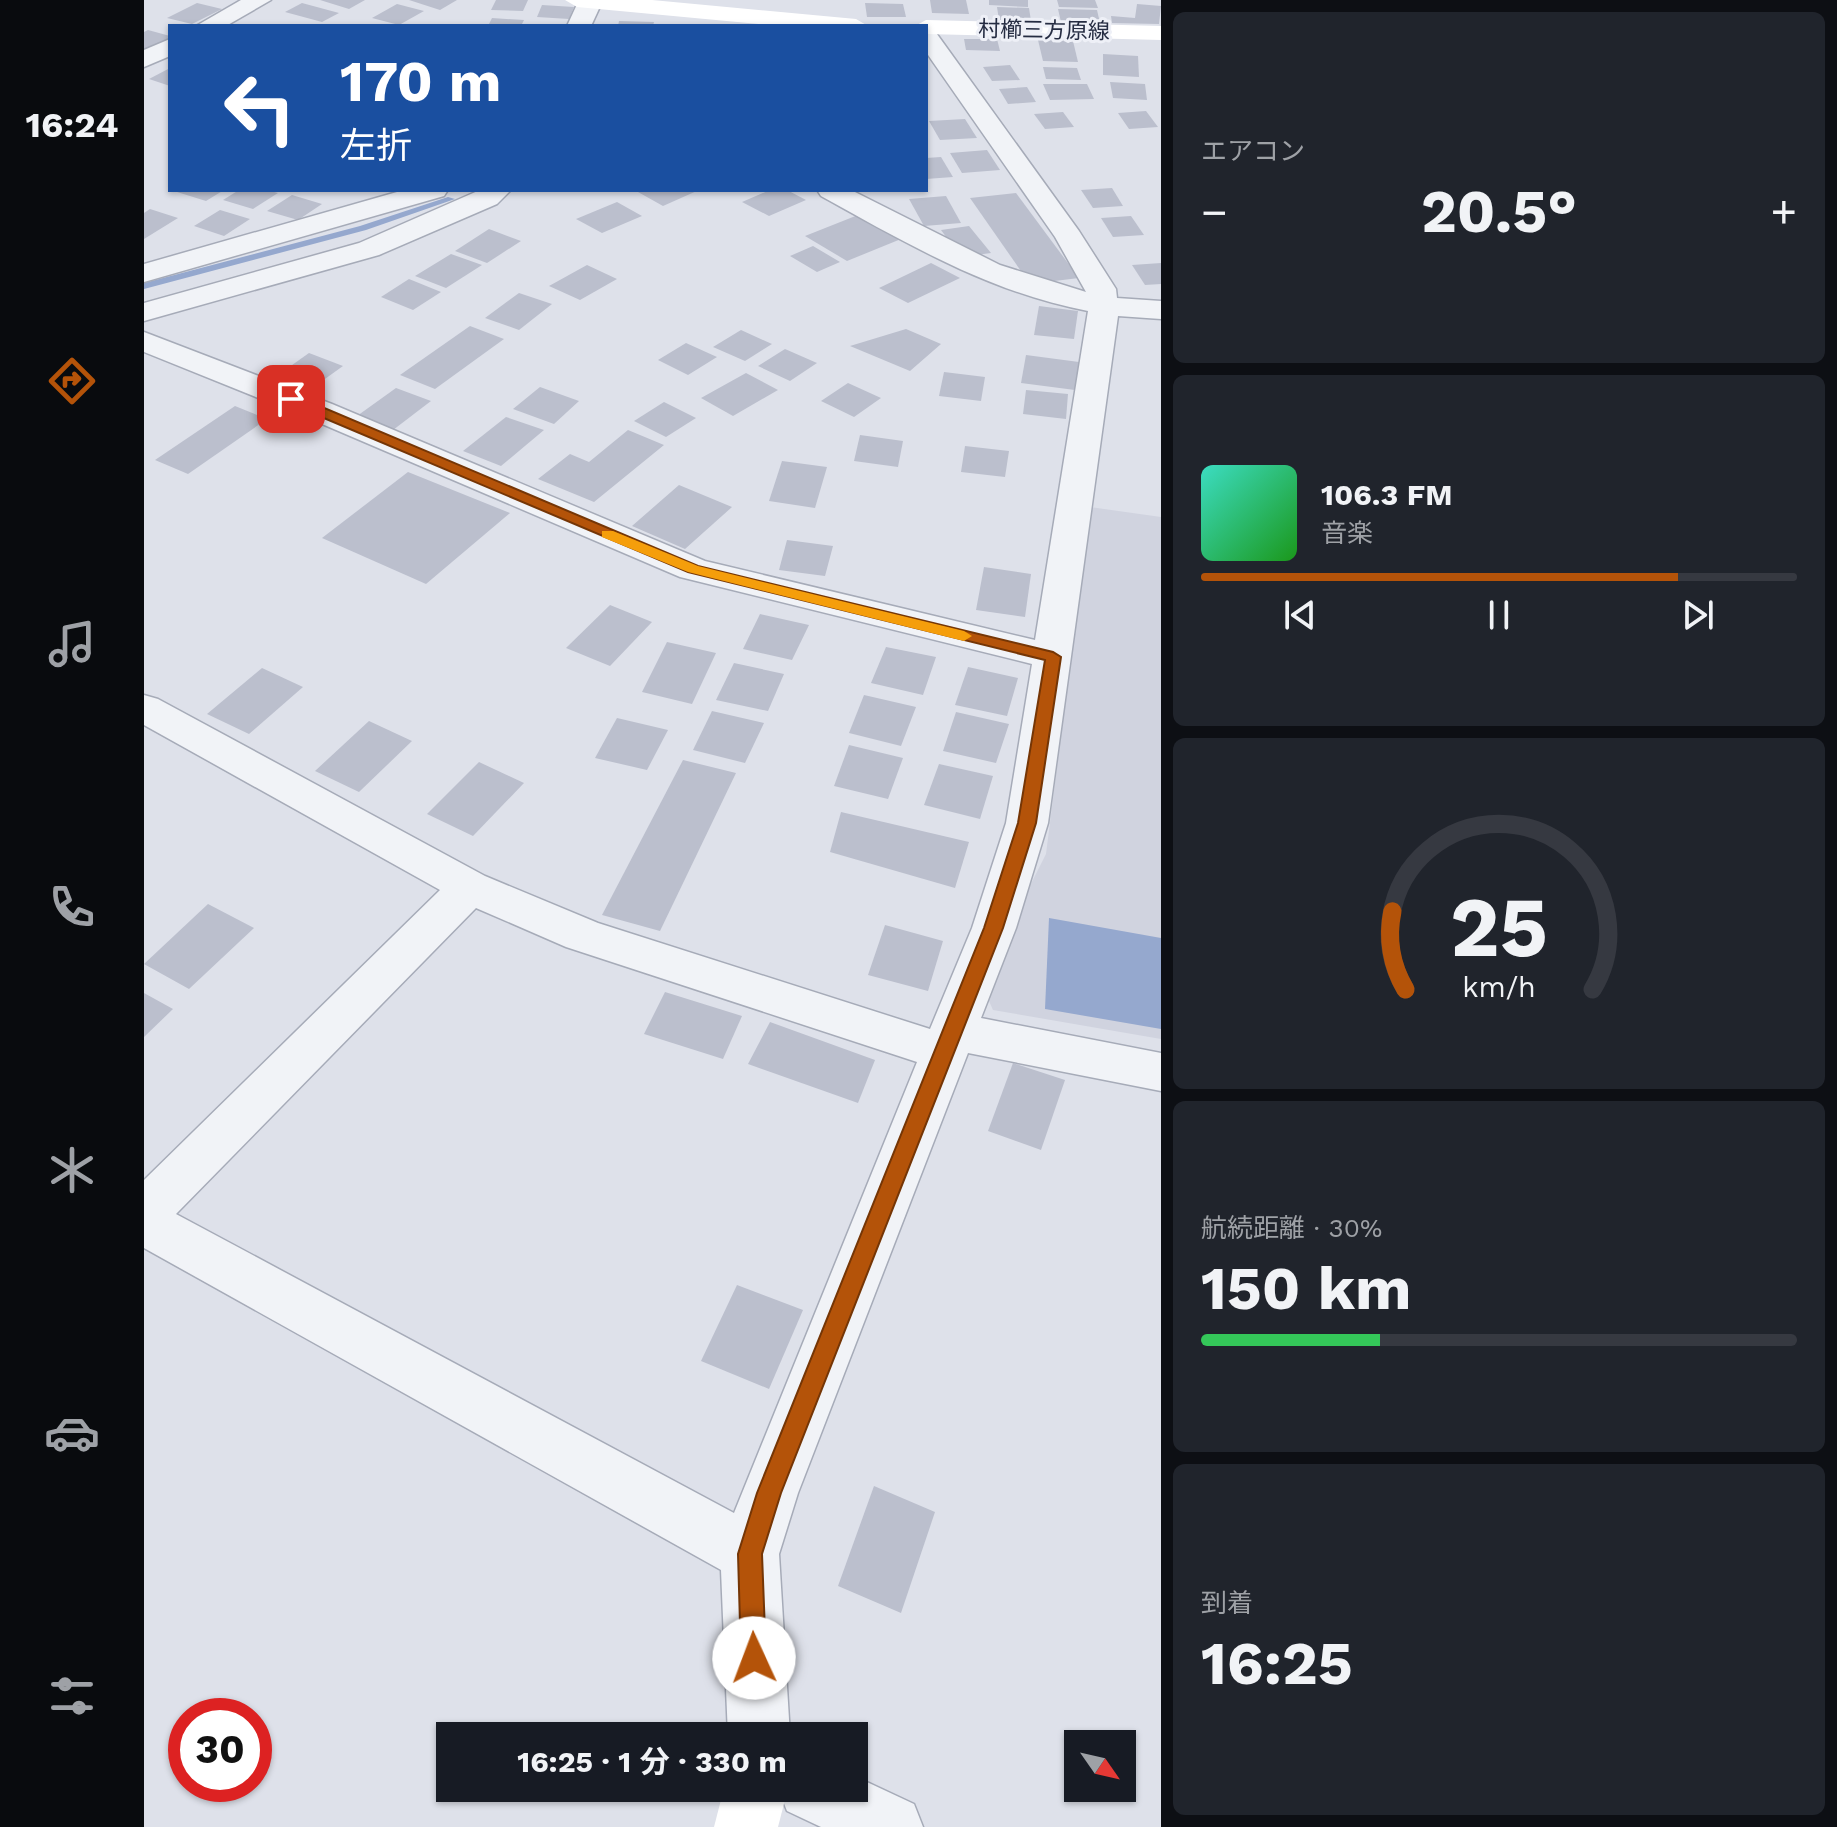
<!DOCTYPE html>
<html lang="ja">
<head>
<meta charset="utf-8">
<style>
	:root { --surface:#171b24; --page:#20242c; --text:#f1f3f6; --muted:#9ea1a6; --line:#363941; --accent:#b45309 }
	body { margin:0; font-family:"Work Sans","Noto Sans JP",sans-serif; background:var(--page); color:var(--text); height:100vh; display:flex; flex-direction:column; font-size:30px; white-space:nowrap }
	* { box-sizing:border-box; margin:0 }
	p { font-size:26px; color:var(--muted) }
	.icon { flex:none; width:44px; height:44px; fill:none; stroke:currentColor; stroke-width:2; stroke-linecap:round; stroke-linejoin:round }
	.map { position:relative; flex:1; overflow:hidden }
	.panel { display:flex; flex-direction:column; gap:12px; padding:12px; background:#0d0f14; width:676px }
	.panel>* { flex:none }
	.banner { position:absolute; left:24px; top:24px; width:760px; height:168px; border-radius:0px; box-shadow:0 2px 6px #0004; background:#1a4fa0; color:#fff; overflow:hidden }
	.needle { width:52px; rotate:124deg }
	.fabs { position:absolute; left:920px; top:1730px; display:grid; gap:16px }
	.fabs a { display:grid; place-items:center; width:72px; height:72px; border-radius:0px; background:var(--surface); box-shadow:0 2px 6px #0004; font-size:40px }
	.speed { position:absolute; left:24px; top:1698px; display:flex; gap:16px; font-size:40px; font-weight:700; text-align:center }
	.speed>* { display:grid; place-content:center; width:104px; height:104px; border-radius:50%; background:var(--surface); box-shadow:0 2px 6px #0004; line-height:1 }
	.speed .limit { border:12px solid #d22; background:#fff; color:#111 }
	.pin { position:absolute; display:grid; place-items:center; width:68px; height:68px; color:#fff; margin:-34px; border-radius:16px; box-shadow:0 4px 12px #0006 }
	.me { position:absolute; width:88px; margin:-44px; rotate:358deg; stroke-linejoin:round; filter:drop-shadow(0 0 6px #0008) }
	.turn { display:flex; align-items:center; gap:28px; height:168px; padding:0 40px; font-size:36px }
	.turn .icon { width:104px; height:104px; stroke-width:2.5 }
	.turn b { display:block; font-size:56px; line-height:68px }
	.big { font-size:60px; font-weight:700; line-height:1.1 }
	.panel .widget { flex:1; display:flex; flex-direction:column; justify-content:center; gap:12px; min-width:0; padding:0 28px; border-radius:12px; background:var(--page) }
	.panel .dial { align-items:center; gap:0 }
	.dial svg { height:208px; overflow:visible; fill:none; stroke:var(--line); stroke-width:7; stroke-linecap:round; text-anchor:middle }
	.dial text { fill:var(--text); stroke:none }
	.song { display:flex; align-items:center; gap:24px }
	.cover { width:96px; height:96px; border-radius:12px; background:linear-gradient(135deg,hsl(170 70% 55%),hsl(120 70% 35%)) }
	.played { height:8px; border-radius:4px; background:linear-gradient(90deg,var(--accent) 80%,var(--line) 80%) }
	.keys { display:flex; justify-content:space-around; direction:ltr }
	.heat { display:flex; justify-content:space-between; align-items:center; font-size:44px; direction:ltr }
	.charge { height:12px; border-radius:6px; background:linear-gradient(90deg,#34c759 30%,var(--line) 0) }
	.trip { position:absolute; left:292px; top:1722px; width:432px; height:80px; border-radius:0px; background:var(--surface); box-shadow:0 2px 6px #0004; font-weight:700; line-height:80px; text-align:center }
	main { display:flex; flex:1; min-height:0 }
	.dock { display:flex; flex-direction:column; width:144px; justify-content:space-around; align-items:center; background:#090b0e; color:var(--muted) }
	.dock .icon { width:56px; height:56px }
	.dock .active { color:var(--accent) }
	.dock b { font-size:36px; color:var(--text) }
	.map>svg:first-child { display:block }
	.built { fill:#d0d3df }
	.water { fill:#95a8ce }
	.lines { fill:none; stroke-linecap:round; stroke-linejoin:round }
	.stream { fill:#95a8ce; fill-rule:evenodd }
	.building { fill:#bbbfcd }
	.street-casing { stroke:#a6abb8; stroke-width:3 }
	.street { fill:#f1f3f7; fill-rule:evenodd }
	.secondary { fill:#fff; fill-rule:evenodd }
	.route { fill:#b45309; stroke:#753606; stroke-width:2 }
	.slow { fill:#f59e0b }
	.labels { text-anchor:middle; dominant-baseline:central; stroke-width:6; stroke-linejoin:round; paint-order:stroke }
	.far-street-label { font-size:22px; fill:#252c42; stroke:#eef0f7 }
</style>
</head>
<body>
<main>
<nav class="dock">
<b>16:24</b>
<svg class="icon active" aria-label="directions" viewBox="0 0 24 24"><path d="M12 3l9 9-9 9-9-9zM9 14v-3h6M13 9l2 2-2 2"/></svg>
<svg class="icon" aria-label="music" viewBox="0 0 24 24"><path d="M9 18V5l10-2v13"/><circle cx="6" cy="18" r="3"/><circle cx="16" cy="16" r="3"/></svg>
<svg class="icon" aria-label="phone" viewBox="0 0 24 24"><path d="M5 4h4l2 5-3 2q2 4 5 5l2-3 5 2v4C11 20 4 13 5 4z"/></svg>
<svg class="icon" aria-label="climate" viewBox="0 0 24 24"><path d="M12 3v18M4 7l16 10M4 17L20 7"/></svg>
<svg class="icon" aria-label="car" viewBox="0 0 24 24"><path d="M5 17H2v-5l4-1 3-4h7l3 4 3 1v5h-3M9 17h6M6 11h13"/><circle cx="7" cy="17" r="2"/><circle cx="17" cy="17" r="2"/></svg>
<svg class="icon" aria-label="filters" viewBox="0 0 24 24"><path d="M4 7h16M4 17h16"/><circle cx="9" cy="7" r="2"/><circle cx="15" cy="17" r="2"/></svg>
</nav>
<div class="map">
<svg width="1017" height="1827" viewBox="0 0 1017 1827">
	<rect width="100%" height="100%" fill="#dee1ea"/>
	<path class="built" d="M946,507L1017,517V1039L849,1010L837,983L902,854Z"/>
	<path class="water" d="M905,918L1017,938V1029L901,1009Z"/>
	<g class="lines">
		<path class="stream" d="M304,197L311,199L222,230L0,289V283L216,226Z"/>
	</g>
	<g class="building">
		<path d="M176,0H221L205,9Z"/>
		<path d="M265,0H313L296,10Z"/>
		<path d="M352,0H384L379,11L347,10Z"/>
		<path d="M786,0H822L825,14L788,13Z"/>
		<path d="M845,0H884V7L845,5Z"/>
		<path d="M913,0H951L954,8L915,7Z"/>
		<path d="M53,3L78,9L48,24L23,18Z"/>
		<path d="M158,3L195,13L178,22L141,12Z"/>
		<path d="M721,3L759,4L762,17H723Z"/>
		<path d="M253,4L280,11L255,25L228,18Z"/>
		<path d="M993,4L1017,6L1015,24L968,23L967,16L991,18Z"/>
		<path d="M398,5L430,7L425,19L393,17Z"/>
		<path d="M853,7L885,8L887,21L855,20Z"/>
		<path d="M914,9L953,10L956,23L917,22Z"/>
		<path d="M348,18L380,20L377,26H344Z"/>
		<path d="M475,21L510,22L509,26H474Z"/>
		<path d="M4,30L26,36V38L0,51V32Z"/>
		<path d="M820,39H853L856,51L822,50Z"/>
		<path d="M894,40L929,41L934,62L899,61Z"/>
		<path d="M959,54L994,56L995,77L959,75Z"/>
		<path d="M866,65L876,80L848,81L839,67Z"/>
		<path d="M899,67L933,68L937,80L902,79Z"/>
		<path d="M26,68V86L5,79Z"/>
		<path d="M966,82L1001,84L1003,100L969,98Z"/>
		<path d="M899,84H943L950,99L906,100Z"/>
		<path d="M883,87L892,102L864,104L855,89Z"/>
		<path d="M1002,111L1014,127L985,129L974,113Z"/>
		<path d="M919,112L930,127L901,129L890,114Z"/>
		<path d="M821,119L833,138L796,140L785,121Z"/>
		<path d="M843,150L856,170L818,173L806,153Z"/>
		<path d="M797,157L809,177L782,179V158Z"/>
		<path d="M968,188L979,206L949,208L937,190Z"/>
		<path d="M36,190H80L62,201L33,192Z"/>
		<path d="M95,190H123L134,193L109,209L79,200Z"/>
		<path d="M498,190H555L519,206L494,192Z"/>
		<path d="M626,190H643L662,200L625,216L598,202Z"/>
		<path d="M872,193L935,278L886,284L826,198Z"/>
		<path d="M148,195L178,204L154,220L123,211Z"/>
		<path d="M802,196L817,223L780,226L765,199Z"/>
		<path d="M473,202L498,216L458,233L432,219Z"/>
		<path d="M6,209L34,218L0,239V213Z"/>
		<path d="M76,210L106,219L80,236L50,226Z"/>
		<path d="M714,215L757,239L703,261L661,236Z"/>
		<path d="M987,216L1000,235L969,237L957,218Z"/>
		<path d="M825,226L847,253L817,257L797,230Z"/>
		<path d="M345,229L377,241L343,263L311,251Z"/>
		<path d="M669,246L696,262L673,272L646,256Z"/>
		<path d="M307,254L338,265L302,288L271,276Z"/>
		<path d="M787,263L816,278L764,303L735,288Z"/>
		<path d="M1017,263V284L1001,285L988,265Z"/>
		<path d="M443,265L473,279L436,300L405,286Z"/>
		<path d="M265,279L297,292L269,310L237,297Z"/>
		<path d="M375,293L408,304L375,330L341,318Z"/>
		<path d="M895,306L934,311L930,339L890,335Z"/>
		<path d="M326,326L360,339L291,389L256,375Z"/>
		<path d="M762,329L797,344L766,371L706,346Z"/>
		<path d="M597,330L628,344L601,361L569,347Z"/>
		<path d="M542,343L573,357L544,375L514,360Z"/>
		<path d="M641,349L673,363L646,381L614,366Z"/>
		<path d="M165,353L199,366L160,394L127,380Z"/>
		<path d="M882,355L935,362L931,390L877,383Z"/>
		<path d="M800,372L841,377L837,401L795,396Z"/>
		<path d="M602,373L634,390L589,416L557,398Z"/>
		<path d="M704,383L737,398L710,417L677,401Z"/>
		<path d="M396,387L435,401L410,424L369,409Z"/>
		<path d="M252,388L287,401L249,430L213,416Z"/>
		<path d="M882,390L924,394L922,419L879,414Z"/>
		<path d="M520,402L552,418L522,437L490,421Z"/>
		<path d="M91,406L123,419L44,474L11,460Z"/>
		<path d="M362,417L400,430L357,466L319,451Z"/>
		<path d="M484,430L520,445L450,502L394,479L426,454L445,462Z"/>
		<path d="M716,435L759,441L754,467L710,461Z"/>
		<path d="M821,446L865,451L861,477L817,472Z"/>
		<path d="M638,461L683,467L671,508L625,501Z"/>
		<path d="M264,472L366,513L282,584L178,538Z"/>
		<path d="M535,485L588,507L541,549L488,526Z"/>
		<path d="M643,540L689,546L681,576L635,570Z"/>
		<path d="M840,567L887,574L881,617L832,610Z"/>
		<path d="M466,605L508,622L466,666L422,648Z"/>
		<path d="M616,614L665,625L648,660L599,649Z"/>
		<path d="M523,642L572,653L548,704L498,692Z"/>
		<path d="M742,647L792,657L779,695L727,683Z"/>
		<path d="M590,663L640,674L624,711L572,700Z"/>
		<path d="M824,667L874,678L863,716L811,705Z"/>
		<path d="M118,668L159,687L105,734L63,714Z"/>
		<path d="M720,695L772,707L757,746L705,733Z"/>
		<path d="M568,711L620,723L601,763L549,750Z"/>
		<path d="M812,712L865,724L852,763L799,751Z"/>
		<path d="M473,718L524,730L503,770L451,758Z"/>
		<path d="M225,721L268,741L215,792L171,771Z"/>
		<path d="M705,745L759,758L744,799L690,786Z"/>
		<path d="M539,760L592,773L516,931L458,915Z"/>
		<path d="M335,762L380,783L329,836L283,814Z"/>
		<path d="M795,764L849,776L836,819L780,805Z"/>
		<path d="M697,812L825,842L811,888L686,852Z"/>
		<path d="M64,904L110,928L45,989L0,964Z"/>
		<path d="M741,925L799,941L784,991L724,975Z"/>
		<path d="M521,992L598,1016L579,1059L500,1034Z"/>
		<path d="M0,993L29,1009L0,1037Z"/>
		<path d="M626,1022L731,1060L714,1103L604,1064Z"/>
		<path d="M869,1063L921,1080L897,1150L844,1131Z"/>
		<path d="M593,1285L659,1310L625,1389L557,1361Z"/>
		<path d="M730,1486L791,1512L757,1613L694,1586Z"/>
	</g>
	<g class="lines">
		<defs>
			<g id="street">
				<path d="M97,0H127L82,26H52Z"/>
				<path d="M435,0H459L447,26H423Z"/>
				<path d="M782,28L790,30L935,231L972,289L973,298L1017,301V319L974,316L904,823L872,928L837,1018L1017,1053V1091L824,1053L654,1493L635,1554L646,1736H584L577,1570L0,1248V1180L296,890L0,725V695L14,699L341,876L454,923L786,1029L828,928L862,823L888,664L536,577L164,418L0,352V332L188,404L561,561L891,640L944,311C847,293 762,243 677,196L673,190H707L856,265L942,292L911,237L782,52ZM332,908L422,947L773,1062L590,1513L32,1214Z"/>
				<path d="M26,39V56L0,67V50Z"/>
				<path d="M260,190H304L300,196L0,282V264Z"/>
				<path d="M336,190H367L353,204L235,255L0,321V303L215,243Z"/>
				<path d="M710,1776L770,1804L779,1827H677L643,1811L634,1788H710Z"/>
			</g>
		</defs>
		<use href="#street" class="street-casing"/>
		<use href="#street" class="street"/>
		<g class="secondary">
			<path d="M421,0H508L712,19L724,26H636L433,7Z"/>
			<path d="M782,20L1017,26V40L782,34V26H771Z"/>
			<path d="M580,1788H644L634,1827H570Z"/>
		</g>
	</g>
	<path class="route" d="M142,396H152L554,566L909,652L917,657L892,823L859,928L637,1493L618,1554L622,1658L619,1667L610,1670L601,1667L597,1658L594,1554L613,1493L840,928L874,823L901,660L544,572L142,402Z"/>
	<path class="slow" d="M458,531H469L554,566L820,631L828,636L820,641L544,572L458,537Z"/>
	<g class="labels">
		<g class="far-street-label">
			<text transform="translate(900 30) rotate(1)">村櫛三方原線</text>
		</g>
	</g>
</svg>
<div class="fabs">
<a><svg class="needle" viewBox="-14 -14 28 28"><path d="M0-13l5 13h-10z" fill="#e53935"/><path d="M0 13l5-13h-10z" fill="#9ea1a6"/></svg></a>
</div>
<div class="speed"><div class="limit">30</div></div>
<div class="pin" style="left:147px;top:399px;background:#d93025"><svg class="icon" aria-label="arrive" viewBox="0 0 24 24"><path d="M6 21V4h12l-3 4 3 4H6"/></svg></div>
<svg class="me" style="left:610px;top:1658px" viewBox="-20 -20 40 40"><circle r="19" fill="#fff"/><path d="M0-13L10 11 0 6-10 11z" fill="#b45309"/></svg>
<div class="trip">16:25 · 1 分 · 330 m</div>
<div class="banner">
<div class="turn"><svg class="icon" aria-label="left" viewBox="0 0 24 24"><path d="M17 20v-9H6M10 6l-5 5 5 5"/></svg><div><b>170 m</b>左折</div></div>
</div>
</div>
<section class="panel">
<div class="widget"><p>エアコン</p>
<div class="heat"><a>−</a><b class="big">20.5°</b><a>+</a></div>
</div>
<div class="widget">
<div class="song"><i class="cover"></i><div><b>106.3 FM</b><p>音楽</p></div></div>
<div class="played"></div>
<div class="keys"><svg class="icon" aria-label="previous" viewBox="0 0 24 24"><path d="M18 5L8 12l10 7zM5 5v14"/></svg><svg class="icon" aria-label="pause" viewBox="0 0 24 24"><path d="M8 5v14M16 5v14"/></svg><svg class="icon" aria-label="next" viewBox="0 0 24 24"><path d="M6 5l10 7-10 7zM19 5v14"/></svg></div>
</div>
<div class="widget dial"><svg viewBox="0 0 100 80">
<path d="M14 69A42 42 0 1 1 86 69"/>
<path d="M14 69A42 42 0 0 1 9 39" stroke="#b45309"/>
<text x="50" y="56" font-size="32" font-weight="700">25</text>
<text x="50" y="72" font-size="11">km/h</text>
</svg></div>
<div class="widget"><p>航続距離 · 30%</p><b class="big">150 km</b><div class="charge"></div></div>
<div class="widget"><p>到着</p><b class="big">16:25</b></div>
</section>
</main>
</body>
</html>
